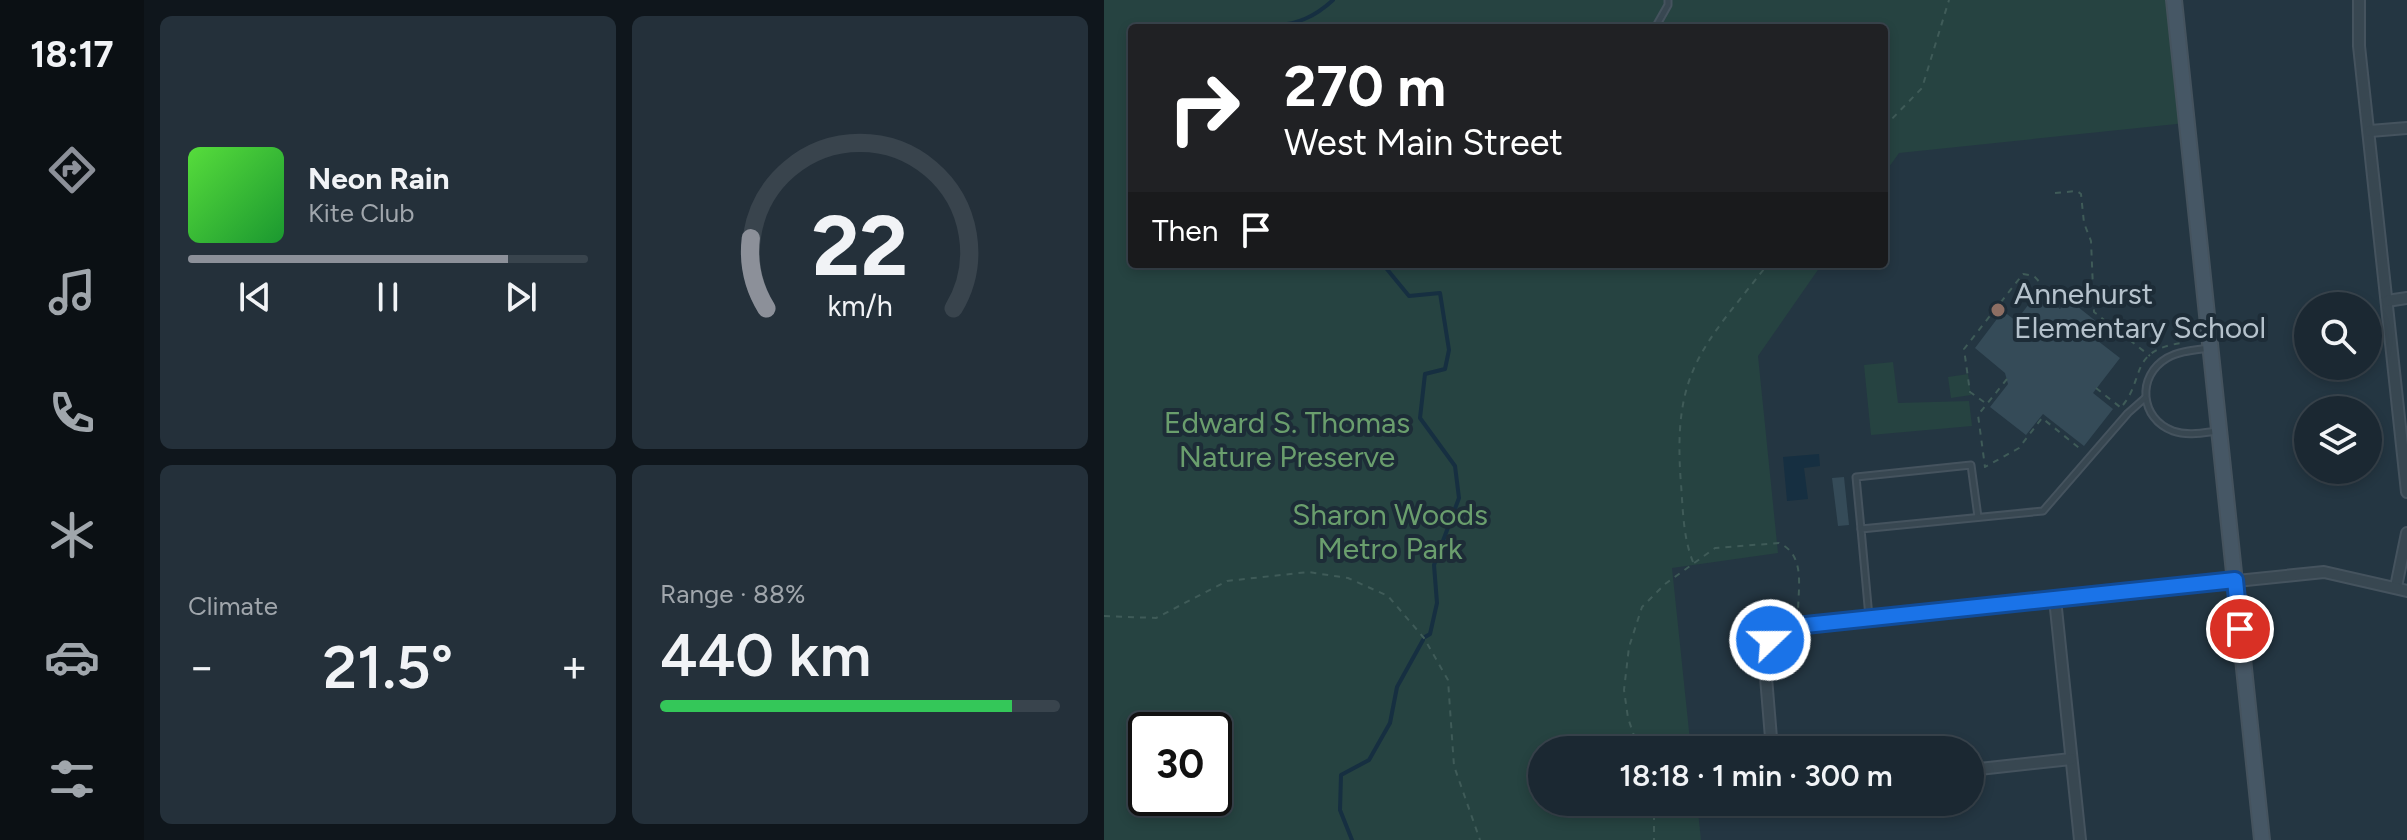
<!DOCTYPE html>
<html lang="en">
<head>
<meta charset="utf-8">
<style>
	:root { --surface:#1b2832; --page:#24303a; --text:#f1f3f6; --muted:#a0a6ac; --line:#39444d; --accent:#8c9099 }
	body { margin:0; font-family:Figtree,sans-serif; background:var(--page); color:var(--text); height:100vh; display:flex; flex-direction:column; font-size:30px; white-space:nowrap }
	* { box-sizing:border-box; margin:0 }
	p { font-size:26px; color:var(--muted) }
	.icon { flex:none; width:44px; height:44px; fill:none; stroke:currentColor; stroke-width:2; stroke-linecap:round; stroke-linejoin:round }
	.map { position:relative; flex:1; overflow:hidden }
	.side { display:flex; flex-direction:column; gap:16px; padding:16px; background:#0f161c; width:960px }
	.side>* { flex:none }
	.top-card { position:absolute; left:24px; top:24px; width:760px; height:244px; border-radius:8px; box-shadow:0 4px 12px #0003,0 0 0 2px var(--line); background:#202124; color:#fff; overflow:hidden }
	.tools { position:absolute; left:1190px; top:292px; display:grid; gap:16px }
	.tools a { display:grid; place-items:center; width:88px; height:88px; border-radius:50%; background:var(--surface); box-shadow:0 4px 12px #0003,0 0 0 2px var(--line); font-size:40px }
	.speed { position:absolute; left:24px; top:712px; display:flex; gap:16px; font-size:40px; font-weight:700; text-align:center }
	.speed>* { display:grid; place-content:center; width:104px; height:104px; border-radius:50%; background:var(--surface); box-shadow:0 4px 12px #0003,0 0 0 2px var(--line); line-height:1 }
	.speed .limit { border:4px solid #111; border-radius:12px; background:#fff; color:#111 }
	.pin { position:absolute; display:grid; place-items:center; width:68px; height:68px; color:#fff; margin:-34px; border:4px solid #fff; border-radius:50%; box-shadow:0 2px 8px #0007 }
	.me { position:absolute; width:88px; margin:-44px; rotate:68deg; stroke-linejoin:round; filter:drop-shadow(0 0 6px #0008) }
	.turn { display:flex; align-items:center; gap:28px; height:168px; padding:0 24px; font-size:36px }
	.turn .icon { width:104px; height:104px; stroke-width:2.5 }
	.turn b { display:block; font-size:56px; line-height:68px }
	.then { display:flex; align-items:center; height:76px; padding:0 24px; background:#0003; gap:16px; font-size:30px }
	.big { font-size:60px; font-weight:600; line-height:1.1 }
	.side .widget { flex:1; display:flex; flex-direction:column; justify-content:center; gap:12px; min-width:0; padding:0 28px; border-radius:12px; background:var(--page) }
	.side .dial { align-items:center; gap:0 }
	.dial svg { height:208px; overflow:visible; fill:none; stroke:var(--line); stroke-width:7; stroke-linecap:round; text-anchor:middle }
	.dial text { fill:var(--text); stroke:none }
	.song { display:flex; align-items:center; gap:24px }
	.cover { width:96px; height:96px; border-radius:12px; background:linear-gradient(135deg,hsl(110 70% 55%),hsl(130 70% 35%)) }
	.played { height:8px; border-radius:4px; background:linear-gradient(90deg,var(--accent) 80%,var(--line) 80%) }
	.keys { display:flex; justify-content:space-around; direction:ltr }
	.heat { display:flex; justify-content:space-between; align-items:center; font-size:44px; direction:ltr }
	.charge { height:12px; border-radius:6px; background:linear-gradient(90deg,#34c759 88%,var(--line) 0) }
	.side .tiles { flex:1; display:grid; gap:16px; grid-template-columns:repeat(2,1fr) }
	.trip { position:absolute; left:424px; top:736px; width:456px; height:80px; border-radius:40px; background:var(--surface); box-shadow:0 4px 12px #0003,0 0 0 2px var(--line); font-weight:600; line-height:80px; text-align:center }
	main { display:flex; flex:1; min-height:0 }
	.tab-bar { display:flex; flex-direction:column; width:144px; justify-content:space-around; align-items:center; background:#0b1014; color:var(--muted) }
	.tab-bar .icon { width:56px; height:56px }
	.tab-bar .active { color:var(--accent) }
	.tab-bar b { font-size:36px; color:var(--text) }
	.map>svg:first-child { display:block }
	.green { fill:#264341; fill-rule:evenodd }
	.water { fill:#162f41 }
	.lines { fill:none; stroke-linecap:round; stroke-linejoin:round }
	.stream { stroke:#162f41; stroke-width:4 }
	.building { fill:#354b58 }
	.lane-casing { stroke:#45535e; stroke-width:9 }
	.street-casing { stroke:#45535e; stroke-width:14 }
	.secondary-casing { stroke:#45535e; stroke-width:18 }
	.path { stroke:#3f5b58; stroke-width:2; stroke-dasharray:6 6; stroke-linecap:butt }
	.lane { stroke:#384751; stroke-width:5 }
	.street { stroke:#384751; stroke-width:10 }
	.secondary { stroke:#465765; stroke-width:14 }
	.route-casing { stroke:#114b97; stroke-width:20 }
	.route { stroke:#1a73e8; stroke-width:14 }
	.education-dot { fill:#8d6e63; stroke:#1d2c37; stroke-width:3 }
	.labels { text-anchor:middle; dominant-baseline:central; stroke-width:8; stroke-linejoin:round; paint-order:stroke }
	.poi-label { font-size:30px; fill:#b5c2cc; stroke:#1d2c37; text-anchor:start }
	.park-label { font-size:30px; fill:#6a9e6d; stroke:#1d2c37 }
</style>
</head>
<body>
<main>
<nav class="tab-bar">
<b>18:17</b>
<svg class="icon active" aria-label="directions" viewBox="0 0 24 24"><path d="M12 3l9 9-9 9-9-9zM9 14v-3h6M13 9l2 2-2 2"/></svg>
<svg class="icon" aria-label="music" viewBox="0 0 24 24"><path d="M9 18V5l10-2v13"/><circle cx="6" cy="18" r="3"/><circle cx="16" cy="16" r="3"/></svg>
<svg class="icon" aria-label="phone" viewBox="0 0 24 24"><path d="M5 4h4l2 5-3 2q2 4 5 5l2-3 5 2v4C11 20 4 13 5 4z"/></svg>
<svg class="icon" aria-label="climate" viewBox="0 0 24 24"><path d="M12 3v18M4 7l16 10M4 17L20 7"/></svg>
<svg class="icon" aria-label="car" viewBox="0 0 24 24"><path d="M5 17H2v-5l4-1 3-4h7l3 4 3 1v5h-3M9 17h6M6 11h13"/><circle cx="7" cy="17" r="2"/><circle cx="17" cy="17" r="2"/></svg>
<svg class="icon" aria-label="filters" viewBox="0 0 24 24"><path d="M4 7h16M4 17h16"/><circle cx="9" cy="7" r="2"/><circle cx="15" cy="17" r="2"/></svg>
</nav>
<section class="side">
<div class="tiles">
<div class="widget">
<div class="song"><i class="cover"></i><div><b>Neon Rain</b><p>Kite Club</p></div></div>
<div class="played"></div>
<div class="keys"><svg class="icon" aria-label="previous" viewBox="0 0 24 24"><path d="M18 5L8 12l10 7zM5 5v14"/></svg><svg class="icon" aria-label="pause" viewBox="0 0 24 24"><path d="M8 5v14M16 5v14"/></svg><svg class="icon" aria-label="next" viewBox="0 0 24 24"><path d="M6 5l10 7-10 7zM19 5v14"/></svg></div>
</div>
<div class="widget dial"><svg viewBox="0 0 100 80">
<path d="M14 69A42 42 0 1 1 86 69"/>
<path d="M14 69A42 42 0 0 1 8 42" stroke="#8c9099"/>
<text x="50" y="56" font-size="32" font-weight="700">22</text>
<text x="50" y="72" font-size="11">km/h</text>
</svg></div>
<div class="widget"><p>Climate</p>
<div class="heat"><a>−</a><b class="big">21.5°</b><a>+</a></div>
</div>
<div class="widget"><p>Range · 88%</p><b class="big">440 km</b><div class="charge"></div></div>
</div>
</section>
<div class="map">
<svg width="1303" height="840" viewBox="0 0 1303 840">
	<rect width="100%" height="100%" fill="#243642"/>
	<g class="green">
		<path d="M0,0H1070L1082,123L795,153L780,174V28H28V264H718L654,356L674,553L568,568L587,750H438V802H593L597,840H0ZM42,730H110V798H42Z"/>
		<path d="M789,362L794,403L865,401L868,426L767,435L760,365Z"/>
		<path d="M864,374L867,395L847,398L844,377Z"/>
	</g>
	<path class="water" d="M715,454L716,466L700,468L704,499L683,501L679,457Z"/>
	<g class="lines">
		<g class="stream">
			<path d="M168,28V24C191,27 213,15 229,0"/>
			<path d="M270,264L282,268L305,296L336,293L345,350L341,369L321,374L316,418L351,466L355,498L330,565L333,603L326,634L321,637"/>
			<path d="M248,840L236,810L237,775L265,760L286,723L293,687L319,640"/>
		</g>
	</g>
	<g class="building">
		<path d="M934,292L956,309L964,299L1003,330L994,341L1016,358L989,393L1009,409L980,446L939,414L922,435L886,407L904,384L901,373L871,348L899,311L912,321Z"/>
		<path d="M740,477L745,525L734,526L728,478Z"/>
	</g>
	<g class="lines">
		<defs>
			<g id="lane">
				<path d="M551,28L564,5V0"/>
				<path d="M1105,348C1091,350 1075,351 1063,358C1032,376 1036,419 1069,431C1083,436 1098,433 1113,431"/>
				<path d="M757,529L752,477L867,465L874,517"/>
				<path d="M765,617L757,529L939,511L1024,413L1041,398"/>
			</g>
			<g id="street">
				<path d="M1255,0V46L1303,492"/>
				<path d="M1266,131L1303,128"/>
				<path d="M1283,301L1303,298"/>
				<path d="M1292,587L1303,533"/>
				<path d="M951,599L976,840"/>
				<path d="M668,750L660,653C668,637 676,631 692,626L1220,572L1303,591"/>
				<path d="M866,770L967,759"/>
			</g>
			<path id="secondary" d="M1070,0L1158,840"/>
		</defs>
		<use href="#lane" class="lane-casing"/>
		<use href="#street" class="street-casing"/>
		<use href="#secondary" class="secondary-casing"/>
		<g class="path">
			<path d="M780,127L818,88L845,0"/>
			<path d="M951,193L973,191L977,194L980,223L987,241L990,312L1046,356"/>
			<path d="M903,379L874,415L881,467L915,448L938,418L979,451"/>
			<path d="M992,388L1016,407"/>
			<path d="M880,402L866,392L860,349L919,274L930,276L941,288"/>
			<path d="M1019,405C1041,378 1025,350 1078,343"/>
			<path d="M589,562C579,537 579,510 577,484C568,371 598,348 664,264"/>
			<path d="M0,616L52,618L123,581L204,572L244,578L284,596L320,638L344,680L350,766L376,840"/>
			<path d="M535,750L524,718L520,690L525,647L538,607L561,584L611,548L675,543C702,555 694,588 694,613"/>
			<path d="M550,802V840"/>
		</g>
		<use href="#lane" class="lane"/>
		<use href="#street" class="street"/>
		<use href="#secondary" class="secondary"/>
	</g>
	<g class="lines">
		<defs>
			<path id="route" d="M666,640L678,631L692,626L1131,580L1136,629"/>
		</defs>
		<use href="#route" class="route-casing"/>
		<use href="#route" class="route"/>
	</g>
	<circle class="education-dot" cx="894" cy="310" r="8"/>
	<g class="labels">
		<g class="poi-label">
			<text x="910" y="293">Annehurst<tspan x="910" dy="34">Elementary School</tspan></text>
		</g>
		<g class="park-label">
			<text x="183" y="422">Edward S. Thomas<tspan x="183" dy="34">Nature Preserve</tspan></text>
			<text x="286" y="514">Sharon Woods<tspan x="286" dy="34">Metro Park</tspan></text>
		</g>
	</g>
</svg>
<div class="tools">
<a><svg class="icon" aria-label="search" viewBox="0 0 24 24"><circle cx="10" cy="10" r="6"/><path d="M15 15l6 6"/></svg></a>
<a><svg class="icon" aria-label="layers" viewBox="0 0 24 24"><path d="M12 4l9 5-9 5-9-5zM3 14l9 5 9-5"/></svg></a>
</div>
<div class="speed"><div class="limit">30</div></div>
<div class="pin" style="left:1136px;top:629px;background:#d93025"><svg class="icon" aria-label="arrive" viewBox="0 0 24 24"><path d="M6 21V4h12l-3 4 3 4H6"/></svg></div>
<svg class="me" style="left:666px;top:640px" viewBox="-20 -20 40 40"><circle r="17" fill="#1a73e8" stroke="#fff" stroke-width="3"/><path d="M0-11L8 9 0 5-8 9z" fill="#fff"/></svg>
<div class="trip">18:18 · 1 min · 300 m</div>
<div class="top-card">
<div class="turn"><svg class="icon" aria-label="right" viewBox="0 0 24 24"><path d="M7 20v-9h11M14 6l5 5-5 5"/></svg><div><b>270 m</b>West Main Street</div></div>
<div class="then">Then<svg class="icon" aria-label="arrive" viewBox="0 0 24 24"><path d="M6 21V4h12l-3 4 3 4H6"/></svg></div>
</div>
</div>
</main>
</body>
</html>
